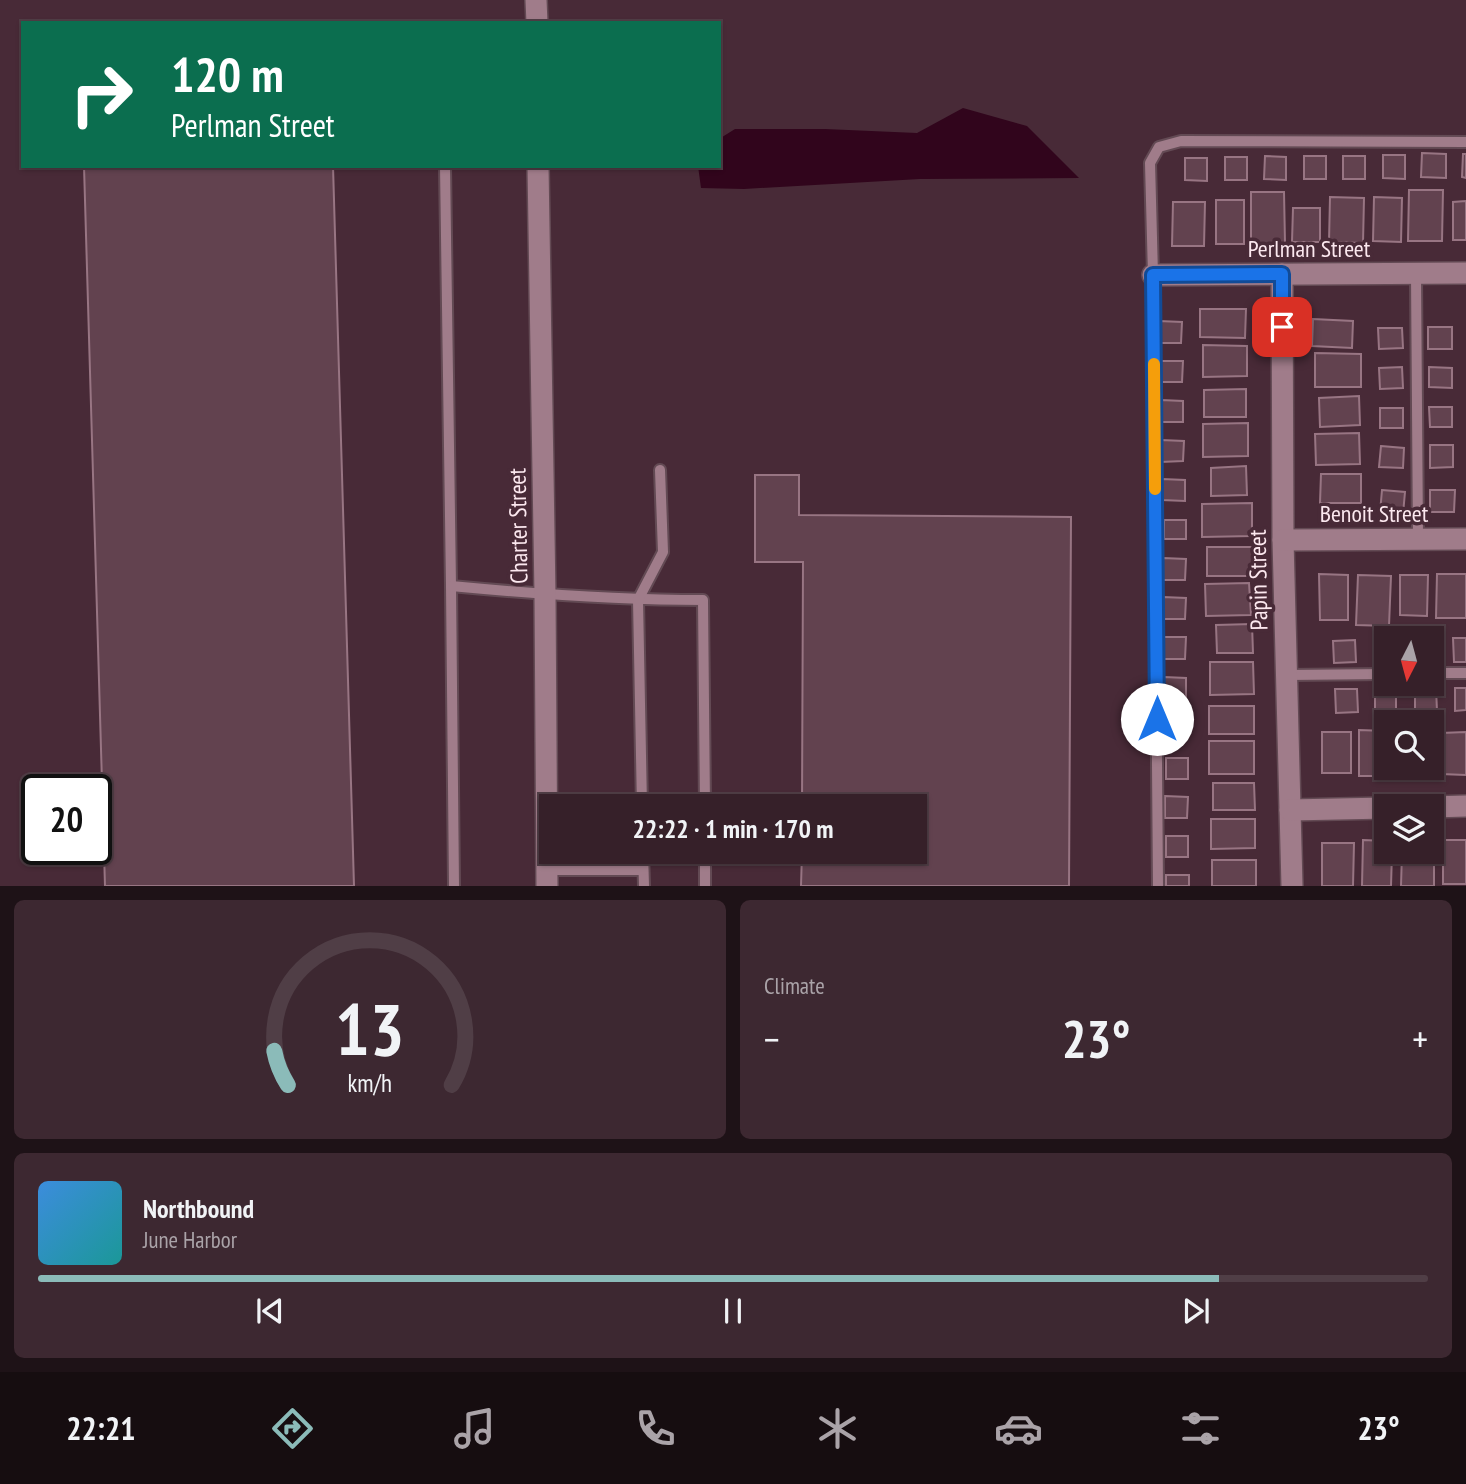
<!DOCTYPE html>
<html lang="en">
<head>
<meta charset="utf-8">
<style>
	:root { --surface:#362029; --page:#3d2831; --text:#f1f3f6; --muted:#aaa3a8; --line:#503e46; --accent:#8bbbb9 }
	body { margin:0; font-family:"PT Sans Narrow",sans-serif; background:var(--page); color:var(--text); height:100vh; display:flex; flex-direction:column; font-size:26px; white-space:nowrap }
	* { box-sizing:border-box; margin:0 }
	p { font-size:23px; color:var(--muted) }
	.icon { flex:none; width:38px; height:38px; fill:none; stroke:currentColor; stroke-width:2; stroke-linecap:round; stroke-linejoin:round }
	.map { position:relative; height:886px; overflow:hidden }
	.side { display:flex; flex-direction:column; gap:14px; padding:14px; background:#1e1217; flex:1 }
	.side>* { flex:none }
	.guide { position:absolute; left:21px; top:21px; width:700px; height:147px; border-radius:0px; box-shadow:0 2px 5px #0004,0 0 0 2px var(--line); background:#0b6e4f; color:#fff; overflow:hidden }
	.needle { width:46px; rotate:186deg }
	.controls { position:absolute; left:1374px; top:626px; display:grid; gap:14px }
	.controls a { display:grid; place-items:center; width:70px; height:70px; border-radius:0px; background:var(--surface); box-shadow:0 2px 5px #0004,0 0 0 2px var(--line); font-size:35px }
	.speed { position:absolute; left:21px; top:774px; display:flex; gap:14px; font-size:35px; font-weight:700; text-align:center }
	.speed>* { display:grid; place-content:center; width:91px; height:91px; border-radius:50%; background:var(--surface); box-shadow:0 2px 5px #0004,0 0 0 2px var(--line); line-height:1 }
	.speed .limit { border:4px solid #111; border-radius:10px; background:#fff; color:#111 }
	.pin { position:absolute; display:grid; place-items:center; width:60px; height:60px; color:#fff; margin:-30px; border-radius:14px; box-shadow:0 4px 10px #0006 }
	.me { position:absolute; width:77px; margin:-38px; rotate:0deg; stroke-linejoin:round; filter:drop-shadow(0 0 5px #0008) }
	.turn { display:flex; align-items:center; gap:24px; height:147px; padding:0 35px; font-size:32px }
	.turn .icon { width:91px; height:91px; stroke-width:2.5 }
	.turn b { display:block; font-size:49px; line-height:60px }
	.big { font-size:52px; font-weight:800; line-height:1.1 }
	.side .widget { flex:1; display:flex; flex-direction:column; justify-content:center; gap:10px; min-width:0; padding:0 24px; border-radius:10px; background:var(--page) }
	.side .dial { align-items:center; gap:0 }
	.dial svg { height:182px; overflow:visible; fill:none; stroke:var(--line); stroke-width:7; stroke-linecap:round; text-anchor:middle }
	.dial text { fill:var(--text); stroke:none }
	.song { display:flex; align-items:center; gap:21px }
	.cover { width:84px; height:84px; border-radius:10px; background:linear-gradient(135deg,hsl(210 70% 55%),hsl(180 70% 35%)) }
	.played { height:7px; border-radius:4px; background:linear-gradient(90deg,var(--accent) 85%,var(--line) 85%) }
	.keys { display:flex; justify-content:space-around; direction:ltr }
	.heat { display:flex; justify-content:space-between; align-items:center; font-size:38px; direction:ltr }
	.side .tiles { flex:1; display:grid; gap:14px; grid-template-columns:1fr 1fr }
	.widget:last-child { grid-column:span 2 }
	.trip { position:absolute; left:539px; top:794px; width:388px; height:70px; border-radius:0px; background:var(--surface); box-shadow:0 2px 5px #0004,0 0 0 2px var(--line); font-weight:800; line-height:70px; text-align:center }
	.menu { display:flex; height:112px; justify-content:space-around; align-items:center; background:#160d10; color:var(--muted) }
	.menu .icon { width:49px; height:49px }
	.menu .selected { color:var(--accent) }
	.menu b { font-size:32px; color:var(--text) }
	.map>svg:first-child { display:block }
	.water { fill:#31051c }
	.building { fill:#62424f; stroke:#987583; stroke-width:2 }
	.lines { fill:none; stroke-linecap:round; stroke-linejoin:round }
	.lane-casing { stroke:#634a54; stroke-width:14 }
	.street-casing { stroke:#634a54; stroke-width:24 }
	.lane { stroke:#a07c8a; stroke-width:10 }
	.street { stroke:#a07c8a; stroke-width:21 }
	.route-casing { stroke:#114b97; stroke-width:18 }
	.route { stroke:#1a73e8; stroke-width:12 }
	.slow { stroke:#f59e0b; stroke-width:12 }
	.labels { text-anchor:middle; dominant-baseline:central; stroke-width:7; stroke-linejoin:round; paint-order:stroke }
	.street-label { font-size:24px; fill:#fce8ef; stroke:#482a37 }
</style>
</head>
<body>
<div class="map">
<svg width="1466" height="886" viewBox="0 0 1466 886">
	<rect width="100%" height="100%" fill="#482a37"/>
	<path class="water" d="M963,108L1027,126L1079,178L920,179L744,189L701,188L698,166H719V139L735,129H825L917,133Z"/>
	<g class="building">
		<path d="M1422,153L1446,154V178L1421,177Z"/>
		<path d="M1463,154H1466V178L1462,177Z"/>
		<path d="M1383,155H1405V179L1383,178Z"/>
		<path d="M1265,156L1286,157V180L1264,179Z"/>
		<rect x="1304" y="156" width="22" height="23"/>
		<rect x="1343" y="156" width="22" height="23"/>
		<rect x="1225" y="157" width="22" height="23"/>
		<path d="M1185,158H1207V181L1185,180Z"/>
		<path d="M84,166H333L354,886H105Z"/>
		<path d="M1409,190H1443L1442,241H1408Z"/>
		<path d="M1251,192H1284L1285,243L1251,244Z"/>
		<path d="M1330,197L1364,198L1363,243L1329,242Z"/>
		<path d="M1374,197L1402,198L1401,242L1373,241Z"/>
		<rect x="1216" y="200" width="28" height="44"/>
		<path d="M1466,201V240H1453V202Z"/>
		<path d="M1173,202H1205L1204,246H1172Z"/>
		<path d="M1293,208H1320V242H1292Z"/>
		<path d="M1200,309H1246L1245,338L1200,337Z"/>
		<path d="M1313,319L1353,321L1352,348L1312,346Z"/>
		<path d="M1159,321L1182,322L1181,343H1159Z"/>
		<rect x="1428" y="327" width="24" height="22"/>
		<path d="M1378,328H1402L1403,348L1379,349Z"/>
		<path d="M1203,345L1247,346V376L1203,377Z"/>
		<path d="M1315,353L1361,354V387H1315Z"/>
		<path d="M1160,361H1183L1182,382H1160Z"/>
		<path d="M1402,367L1403,388L1380,389L1379,368Z"/>
		<path d="M1429,367L1452,368V388L1429,387Z"/>
		<path d="M1246,389V417H1204V390Z"/>
		<path d="M1359,396L1360,425L1320,427L1319,398Z"/>
		<path d="M1161,400L1183,401V422H1161Z"/>
		<path d="M1429,407H1452V427H1430Z"/>
		<rect x="1380" y="408" width="23" height="20"/>
		<path d="M1248,423V456L1203,457V424Z"/>
		<path d="M1359,433L1360,464L1316,465L1315,434Z"/>
		<path d="M1161,440L1184,441L1183,461L1161,462Z"/>
		<path d="M1430,445H1453V467L1430,468Z"/>
		<path d="M1381,446L1404,448L1403,468L1379,467Z"/>
		<path d="M1246,466L1247,495L1211,496V468Z"/>
		<path d="M1321,474H1361V503H1320Z"/>
		<path d="M755,475H799V515L1071,517L1069,886H801L802,852H915V807H802L803,562H755Z"/>
		<path d="M1162,479L1185,480V501L1162,500Z"/>
		<path d="M1382,490L1405,492L1403,514L1380,513Z"/>
		<path d="M1430,490H1455L1454,512H1430Z"/>
		<path d="M1252,503V536L1202,537V504Z"/>
		<rect x="1164" y="520" width="22" height="19"/>
		<rect x="1207" y="547" width="45" height="29"/>
		<path d="M1163,558L1186,559L1185,580H1163Z"/>
		<path d="M1319,574L1348,575V620H1320Z"/>
		<path d="M1437,574H1466V618H1436Z"/>
		<path d="M1358,575L1391,576L1389,626L1356,625Z"/>
		<path d="M1400,575H1428L1427,616L1400,615Z"/>
		<path d="M1249,583L1251,615L1206,616L1205,584Z"/>
		<path d="M1163,597L1186,598L1185,619H1163Z"/>
		<path d="M1252,624L1253,653H1217L1216,625Z"/>
		<path d="M1163,637H1186L1185,659H1163Z"/>
		<path d="M1435,638L1436,661H1432V639H1425Z"/>
		<path d="M1453,638H1466V662H1454Z"/>
		<rect x="1374" y="639" width="12" height="23"/>
		<path d="M1355,640L1356,662L1334,663L1333,641Z"/>
		<path d="M1210,662H1253L1254,694L1210,695Z"/>
		<path d="M1164,677L1186,678V698L1164,699Z"/>
		<path d="M1415,688H1436L1437,711L1415,712Z"/>
		<path d="M1455,688H1466V710L1455,711Z"/>
		<path d="M1335,689H1357L1358,712L1336,713Z"/>
		<rect x="1375" y="689" width="21" height="23"/>
		<rect x="1209" y="706" width="45" height="28"/>
		<path d="M1164,716L1186,717V738H1164Z"/>
		<path d="M1359,730L1386,731V768H1392V776H1359Z"/>
		<rect x="1322" y="732" width="29" height="41"/>
		<path d="M1466,732V775L1441,774V733Z"/>
		<rect x="1209" y="741" width="45" height="33"/>
		<rect x="1166" y="758" width="22" height="21"/>
		<rect x="1398" y="768" width="29" height="5"/>
		<path d="M1213,783H1254L1255,810H1213Z"/>
		<path d="M1165,796L1188,797L1187,818H1165Z"/>
		<path d="M1211,819H1255V848L1211,849Z"/>
		<rect x="1166" y="836" width="22" height="21"/>
		<path d="M1363,840L1386,841V852H1392L1391,886H1362Z"/>
		<rect x="1443" y="840" width="23" height="44"/>
		<path d="M1432,841H1434V886H1401L1402,852H1432Z"/>
		<path d="M1322,843H1354L1353,886H1322Z"/>
		<rect x="1212" y="860" width="44" height="26"/>
		<rect x="1166" y="875" width="23" height="11"/>
	</g>
	<g class="lines">
		<defs>
			<g id="lane">
				<path d="M445,166L451,586L454,886"/>
				<path d="M1416,274L1418,539"/>
				<path d="M451,586C536,594 619,600 703,600L705,807"/>
				<path d="M1432,673H1466"/>
				<path d="M1287,675L1386,674"/>
				<path d="M642,807L638,600L663,552L660,470"/>
				<path d="M643,852L644,886"/>
				<path d="M705,852V886"/>
				<path d="M547,870H643"/>
				<path d="M1158,886L1153,275L1150,163L1159,147L1181,141L1466,142"/>
			</g>
			<g id="street">
				<path d="M536,0L537,23"/>
				<path d="M538,166L545,595L547,886"/>
				<path d="M1282,274L1283,540L1292,886"/>
				<path d="M1153,275L1466,273"/>
				<path d="M1283,540L1466,539"/>
				<path d="M1432,807L1466,806"/>
				<path d="M1290,810L1386,808"/>
			</g>
		</defs>
		<use href="#lane" class="lane-casing"/>
		<use href="#street" class="street-casing"/>
		<use href="#lane" class="lane"/>
		<use href="#street" class="street"/>
	</g>
	<g class="lines">
		<defs>
			<path id="route" d="M1157,719L1153,275L1282,274V327"/>
		</defs>
		<use href="#route" class="route-casing"/>
		<use href="#route" class="route"/>
		<path class="slow" d="M1154,364L1155,489"/>
	</g>
	<g class="labels">
		<g class="street-label">
			<text x="1309" y="248">Perlman Street</text>
			<text x="1374" y="513">Benoit Street</text>
			<text transform="translate(518 526) rotate(-91)">Charter Street</text>
			<text transform="translate(1258 580) rotate(-91)">Papin Street</text>
		</g>
	</g>
</svg>
<div class="controls">
<a><svg class="needle" viewBox="-14 -14 28 28"><path d="M0-13l5 13h-10z" fill="#e53935"/><path d="M0 13l5-13h-10z" fill="#aaa3a8"/></svg></a>
<a><svg class="icon" aria-label="search" viewBox="0 0 24 24"><circle cx="10" cy="10" r="6"/><path d="M15 15l6 6"/></svg></a>
<a><svg class="icon" aria-label="layers" viewBox="0 0 24 24"><path d="M12 4l9 5-9 5-9-5zM3 14l9 5 9-5"/></svg></a>
</div>
<div class="speed"><div class="limit">20</div></div>
<div class="pin" style="left:1282px;top:327px;background:#d93025"><svg class="icon" aria-label="arrive" viewBox="0 0 24 24"><path d="M6 21V4h12l-3 4 3 4H6"/></svg></div>
<svg class="me" style="left:1157px;top:719px" viewBox="-20 -20 40 40"><circle r="19" fill="#fff"/><path d="M0-13L10 11 0 6-10 11z" fill="#1a73e8"/></svg>
<div class="trip">22:22 · 1 min · 170 m</div>
<div class="guide">
<div class="turn"><svg class="icon" aria-label="right" viewBox="0 0 24 24"><path d="M7 20v-9h11M14 6l5 5-5 5"/></svg><div><b>120 m</b>Perlman Street</div></div>
</div>
</div>
<section class="side">
<div class="tiles">
<div class="widget dial"><svg viewBox="0 0 100 80">
<path d="M14 69A42 42 0 1 1 86 69"/>
<path d="M14 69A42 42 0 0 1 8 54" stroke="#8bbbb9"/>
<text x="50" y="56" font-size="32" font-weight="700">13</text>
<text x="50" y="72" font-size="11">km/h</text>
</svg></div>
<div class="widget"><p>Climate</p>
<div class="heat"><a>−</a><b class="big">23°</b><a>+</a></div>
</div>
<div class="widget">
<div class="song"><i class="cover"></i><div><b>Northbound</b><p>June Harbor</p></div></div>
<div class="played"></div>
<div class="keys"><svg class="icon" aria-label="previous" viewBox="0 0 24 24"><path d="M18 5L8 12l10 7zM5 5v14"/></svg><svg class="icon" aria-label="pause" viewBox="0 0 24 24"><path d="M8 5v14M16 5v14"/></svg><svg class="icon" aria-label="next" viewBox="0 0 24 24"><path d="M6 5l10 7-10 7zM19 5v14"/></svg></div>
</div>
</div>
</section>
<nav class="menu">
<b>22:21</b>
<svg class="icon selected" aria-label="directions" viewBox="0 0 24 24"><path d="M12 3l9 9-9 9-9-9zM9 14v-3h6M13 9l2 2-2 2"/></svg>
<svg class="icon" aria-label="music" viewBox="0 0 24 24"><path d="M9 18V5l10-2v13"/><circle cx="6" cy="18" r="3"/><circle cx="16" cy="16" r="3"/></svg>
<svg class="icon" aria-label="phone" viewBox="0 0 24 24"><path d="M5 4h4l2 5-3 2q2 4 5 5l2-3 5 2v4C11 20 4 13 5 4z"/></svg>
<svg class="icon" aria-label="climate" viewBox="0 0 24 24"><path d="M12 3v18M4 7l16 10M4 17L20 7"/></svg>
<svg class="icon" aria-label="car" viewBox="0 0 24 24"><path d="M5 17H2v-5l4-1 3-4h7l3 4 3 1v5h-3M9 17h6M6 11h13"/><circle cx="7" cy="17" r="2"/><circle cx="17" cy="17" r="2"/></svg>
<svg class="icon" aria-label="filters" viewBox="0 0 24 24"><path d="M4 7h16M4 17h16"/><circle cx="9" cy="7" r="2"/><circle cx="15" cy="17" r="2"/></svg>
<b>23°</b>
</nav>
</body>
</html>
